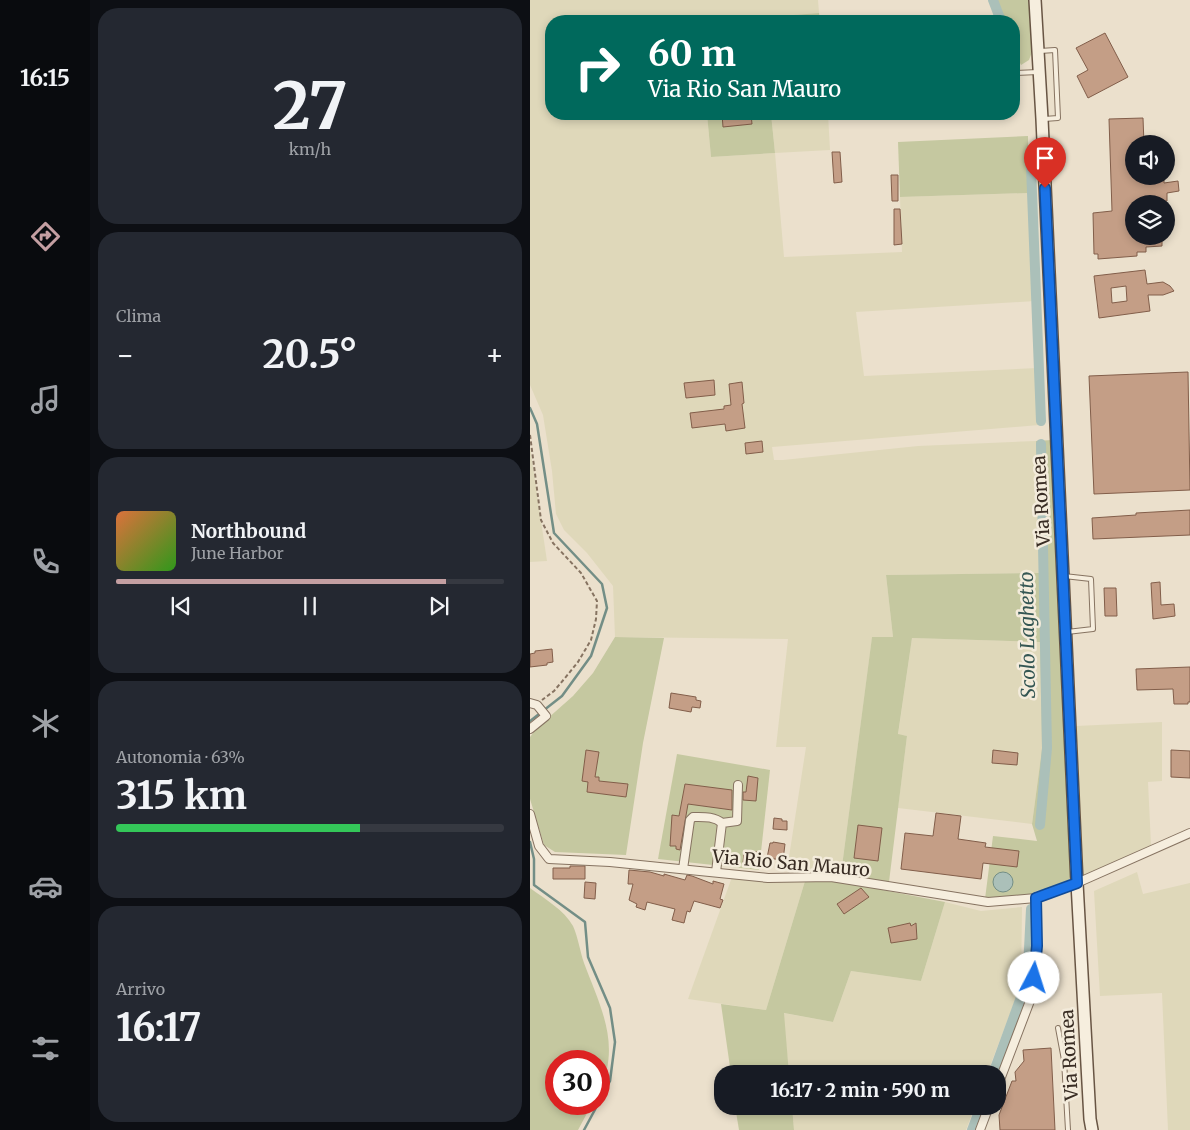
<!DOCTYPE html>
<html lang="it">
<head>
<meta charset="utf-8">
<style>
	:root { --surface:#171b24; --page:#242831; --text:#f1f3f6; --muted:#9ea1a6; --line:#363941; --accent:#c49fa2 }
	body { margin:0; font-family:Merriweather,serif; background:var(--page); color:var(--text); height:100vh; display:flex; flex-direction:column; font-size:19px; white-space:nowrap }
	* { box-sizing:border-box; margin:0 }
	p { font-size:16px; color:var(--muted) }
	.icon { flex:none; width:28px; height:28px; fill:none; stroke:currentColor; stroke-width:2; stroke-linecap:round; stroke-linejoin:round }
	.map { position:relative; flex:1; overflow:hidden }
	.side { display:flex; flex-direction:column; gap:8px; padding:8px; background:#0d0f14; width:440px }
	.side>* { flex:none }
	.hud { position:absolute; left:15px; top:15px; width:475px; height:105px; border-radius:20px; box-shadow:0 2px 8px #0003; background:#00695c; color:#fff; overflow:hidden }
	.controls { position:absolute; left:595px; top:135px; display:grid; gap:10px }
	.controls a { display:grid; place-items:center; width:50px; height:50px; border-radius:50%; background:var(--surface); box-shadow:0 2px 8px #0003; font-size:25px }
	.speed { position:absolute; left:15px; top:1050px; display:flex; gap:10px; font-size:25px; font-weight:700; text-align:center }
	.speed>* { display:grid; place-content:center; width:65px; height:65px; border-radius:50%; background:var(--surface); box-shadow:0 2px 8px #0003; line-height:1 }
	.speed .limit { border:8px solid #d22; background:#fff; color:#111 }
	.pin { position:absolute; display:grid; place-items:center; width:42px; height:42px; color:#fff; margin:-51px -21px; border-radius:50% 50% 50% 0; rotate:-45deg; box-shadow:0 0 5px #0007 }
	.pin .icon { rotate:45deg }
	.me { position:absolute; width:55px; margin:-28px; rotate:5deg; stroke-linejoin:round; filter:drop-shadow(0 0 4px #0008) }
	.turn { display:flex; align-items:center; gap:18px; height:105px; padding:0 20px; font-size:22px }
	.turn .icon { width:65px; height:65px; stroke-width:2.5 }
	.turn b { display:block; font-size:35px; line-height:42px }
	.big { font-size:38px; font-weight:700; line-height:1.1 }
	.side .card { flex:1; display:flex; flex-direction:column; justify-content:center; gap:8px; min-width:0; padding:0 18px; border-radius:20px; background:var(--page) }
	.side .dial { align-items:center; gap:0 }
	.dial b { font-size:65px; line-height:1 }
	.song { display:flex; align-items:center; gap:15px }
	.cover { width:60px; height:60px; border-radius:8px; background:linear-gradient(135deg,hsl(20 70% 55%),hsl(110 70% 35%)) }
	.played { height:5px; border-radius:2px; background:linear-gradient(90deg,var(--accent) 85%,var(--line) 85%) }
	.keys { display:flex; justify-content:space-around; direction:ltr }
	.heat { display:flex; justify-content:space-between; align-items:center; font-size:28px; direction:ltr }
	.charge { height:8px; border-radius:4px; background:linear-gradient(90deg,#34c759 63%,var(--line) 0) }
	.trip { position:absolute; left:184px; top:1065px; width:292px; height:50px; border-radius:20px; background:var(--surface); box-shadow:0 2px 8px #0003; font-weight:700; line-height:50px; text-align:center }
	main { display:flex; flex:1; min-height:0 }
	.dock { display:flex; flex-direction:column; width:90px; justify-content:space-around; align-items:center; background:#090b0e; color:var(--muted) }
	.dock .icon { width:35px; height:35px }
	.dock .on { color:var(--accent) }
	.dock b { font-size:22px; color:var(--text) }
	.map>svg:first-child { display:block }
	.farmland { fill:#dfd8ba }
	.green { fill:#c5c8a0 }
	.water { fill:#abc0b9; stroke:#738e86 }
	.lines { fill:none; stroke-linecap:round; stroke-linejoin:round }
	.stream { stroke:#738e86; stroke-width:2.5 }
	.canal { stroke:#abc0b9; stroke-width:10 }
	.building { fill:#c49e86; stroke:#825e4a; fill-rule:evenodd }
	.lane-casing { stroke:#867361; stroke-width:6 }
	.street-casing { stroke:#867361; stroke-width:10 }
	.secondary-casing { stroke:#685544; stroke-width:14 }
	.path { stroke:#867361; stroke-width:2; stroke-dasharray:4 2.5; stroke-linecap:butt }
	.lane { stroke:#f6eede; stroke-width:4 }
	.street { stroke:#f6eede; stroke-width:8 }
	.secondary { stroke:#f6eede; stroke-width:11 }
	.route-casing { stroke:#114b97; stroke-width:12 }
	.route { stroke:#1a73e8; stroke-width:9 }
	.labels { text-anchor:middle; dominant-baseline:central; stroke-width:5; stroke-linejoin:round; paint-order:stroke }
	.street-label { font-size:18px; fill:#382c23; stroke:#f3ebdb }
	.water-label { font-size:19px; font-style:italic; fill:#345653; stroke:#f3ebdb }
</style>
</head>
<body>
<main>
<nav class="dock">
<b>16:15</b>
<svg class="icon on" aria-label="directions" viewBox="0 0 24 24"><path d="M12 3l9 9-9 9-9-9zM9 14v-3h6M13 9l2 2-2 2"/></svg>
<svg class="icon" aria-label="music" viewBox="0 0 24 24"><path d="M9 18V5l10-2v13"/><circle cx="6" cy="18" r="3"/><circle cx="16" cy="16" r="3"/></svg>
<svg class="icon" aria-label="phone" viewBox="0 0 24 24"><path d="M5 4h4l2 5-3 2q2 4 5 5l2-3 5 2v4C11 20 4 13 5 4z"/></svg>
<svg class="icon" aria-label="climate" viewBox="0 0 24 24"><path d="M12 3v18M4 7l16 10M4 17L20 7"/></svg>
<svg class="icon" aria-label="car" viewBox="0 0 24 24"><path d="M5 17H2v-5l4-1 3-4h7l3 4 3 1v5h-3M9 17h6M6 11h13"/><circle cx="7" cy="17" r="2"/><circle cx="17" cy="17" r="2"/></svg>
<svg class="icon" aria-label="filters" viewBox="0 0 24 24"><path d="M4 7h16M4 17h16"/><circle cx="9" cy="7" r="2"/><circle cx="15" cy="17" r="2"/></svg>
</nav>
<section class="side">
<div class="card dial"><b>27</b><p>km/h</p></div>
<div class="card"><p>Clima</p>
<div class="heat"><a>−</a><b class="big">20.5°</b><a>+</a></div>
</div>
<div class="card">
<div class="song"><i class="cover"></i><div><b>Northbound</b><p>June Harbor</p></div></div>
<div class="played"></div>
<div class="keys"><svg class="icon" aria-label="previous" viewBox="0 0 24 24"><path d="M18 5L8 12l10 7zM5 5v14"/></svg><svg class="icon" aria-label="pause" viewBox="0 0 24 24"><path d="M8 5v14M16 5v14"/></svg><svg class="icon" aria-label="next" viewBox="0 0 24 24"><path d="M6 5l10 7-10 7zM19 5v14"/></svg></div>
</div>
<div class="card"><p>Autonomia · 63%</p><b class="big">315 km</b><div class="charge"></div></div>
<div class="card"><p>Arrivo</p><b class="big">16:17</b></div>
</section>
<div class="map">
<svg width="660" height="1130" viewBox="0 0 660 1130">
	<rect width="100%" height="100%" fill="#ebe0cc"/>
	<g class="farmland">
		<path d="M0,0H288L289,13L189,21H21V114H177L181,157L245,153L241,114H298L300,150L245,153L254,257L372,252L370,197L499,193L505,301L326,312L334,376L507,368L509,425L242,447L244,460H253L388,446L506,441L510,573L356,575L363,637L342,638L311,874L257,870L276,747H246L258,639L85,637L83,586L57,553L34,530L26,514L22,471L13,415L0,385Z"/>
		<path d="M0,447L17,561L0,562Z"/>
		<path d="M382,638L510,642L512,749L502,824L368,808L377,736L368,735Z"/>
		<path d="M632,722V781L618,782L621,845L553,876L546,726Z"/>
		<path d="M607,872L613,894L660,883V1130H638L632,993L570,996L564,891Z"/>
		<path d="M202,877L275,881L236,1010L158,999Z"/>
		<path d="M415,902L451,911L492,907L491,985L457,1074H259L253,1013L303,1022L321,971L391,981Z"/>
		<path d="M262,1106H445L436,1130H264Z"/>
	</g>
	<g class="green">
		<path d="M461,0H500L502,52L499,60L491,65L484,50V21H471Z"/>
		<path d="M289,13L290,21H189Z"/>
		<path d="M177,114H241L245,153L181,157Z"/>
		<path d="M498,136L499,193L370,197L368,142Z"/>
		<path d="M522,440L542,872L538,882L524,888L506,891L501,895L455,899L463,836L507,841L502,824L512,749L510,642L382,638L368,734L377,736L359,882L311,874L342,637H363L356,575L510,573L506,441Z"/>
		<path d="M85,637L134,638L113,743L96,855L25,852L14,845L0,799V737L8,727L43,696L63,673Z"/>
		<path d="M147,754L240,770L229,870L128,859Z"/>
		<path d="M275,881H306L415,902L391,981L321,971L303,1022L254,1013L259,1074H201L191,1004L236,1010Z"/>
		<path d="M0,888C15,899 34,910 43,926C48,937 50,951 54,963C70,1006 92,1045 69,1091V1061H26V1104H62L48,1130H0Z"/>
		<path d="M205,1106H262L264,1130H209Z"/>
	</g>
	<circle class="water" cx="473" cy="882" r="10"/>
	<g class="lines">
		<g class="stream">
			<path d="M0,408L7,424L24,533L72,584L77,608L61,656L32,696L0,721"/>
			<path d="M0,842L4,859V885L55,922L58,957L80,1008L85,1042L80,1081L69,1102"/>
			<path d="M54,1130L68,1104"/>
		</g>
		<g class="canal">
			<path d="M463,0L471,21"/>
			<path d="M484,56L485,60"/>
			<path d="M501,167L511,421"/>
			<path d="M510,825L517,748L511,444"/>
			<path d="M463,1074L494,989L498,969L501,909"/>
			<path d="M442,1130L451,1106"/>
		</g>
	</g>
	<g class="building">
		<path d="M575,33L598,77L558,98L547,76L558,70L546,48Z"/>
		<path d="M192,114H221L222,124L193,127Z"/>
		<path d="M613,118L614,144H604V176H630V180H634V183L648,181L649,191L637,193V201H630L631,204H604V236H632V246L616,247V252H607V256L568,259V254H564L563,213L582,211L579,119Z"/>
		<path d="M302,152H310L312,182L304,183Z"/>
		<path d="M361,175H368V201H362Z"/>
		<path d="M364,209H370L372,244L364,245Z"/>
		<path d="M615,270L617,284L633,282L640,286L644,291L633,295H618L620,311L569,318L564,276ZM596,286L597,301L582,303L581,288Z"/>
		<path d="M658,372L660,490L564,494L559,376Z"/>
		<path d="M184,380L185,395L156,398L154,383Z"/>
		<path d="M212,382L214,403L212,404L215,428L196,431L195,424L162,428L160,413L194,409V406L201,405L199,384Z"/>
		<path d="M232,441L233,452L216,454L215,443Z"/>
		<path d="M660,510V535L563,539L562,518L606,515V513Z"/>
		<path d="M630,582L631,605L644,604L645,616L623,619L621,583Z"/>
		<path d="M574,588H586L587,616H575Z"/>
		<path d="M22,649L23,662L17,663V665L0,667V654L5,653V651Z"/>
		<path d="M660,667V702H658V704H644L643,689L607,690L606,669Z"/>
		<path d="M141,693L166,697V700L171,701L170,708L162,707L161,712L139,708Z"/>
		<path d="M56,750L69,752L65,777H69V781L98,784L96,797L57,792L58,782L52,781Z"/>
		<path d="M463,750L488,753L487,765L462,763Z"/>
		<path d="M641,750L660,751V778L641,777Z"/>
		<path d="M218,776L228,778L226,801L213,800V792H216Z"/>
		<path d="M155,784L202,790V810L158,804L150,850L146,849V846H140L142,815L149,816Z"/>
		<path d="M406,813L431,816L428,839L456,843L455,847L489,851L487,867L453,863L451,879L371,869L375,833L403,836Z"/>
		<path d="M244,818L252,819V821H257V830L243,829Z"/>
		<path d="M328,825L352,828L348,861L324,858Z"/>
		<path d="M243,842L255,844L253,860L237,858L240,843H243Z"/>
		<path d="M214,851L228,852L226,866L213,864Z"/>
		<path d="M40,866H55V879H23V868H40Z"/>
		<path d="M99,870L120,872L134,876V874L155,880L157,875L162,876L183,884V881L194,884L190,899L193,900L190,908L164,901L160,912L157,911L154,923L142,920L145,909L117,902L115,910L106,907L107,904L99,900L103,884H98Z"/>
		<path d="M55,882L66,883L65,899L54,898Z"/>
		<path d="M331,888L339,897L314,914L307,904Z"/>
		<path d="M380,923L381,926L386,923L387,939L361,943L358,928Z"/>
		<path d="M521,1048L525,1130H470L469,1115L482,1081H486L485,1072L494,1061L493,1050Z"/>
	</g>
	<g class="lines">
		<defs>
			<g id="lane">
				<path d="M510,51L525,50L528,118L514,119"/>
				<path d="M484,73L508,72"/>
				<path d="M534,576L561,579L563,629L537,632"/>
				<path d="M528,1028L534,1060L538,1130"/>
			</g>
			<g id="street">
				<path d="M0,703L7,705L16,716L0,729"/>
				<path d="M0,814L9,846L19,859L80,862L238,878L301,877L458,902L506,898L547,883L660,833"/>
				<path d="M153,869L160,820L163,817C173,817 184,816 192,823"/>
				<path d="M186,872L192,823L207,821L208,785"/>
				<path d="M468,1085L503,993L507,946L506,898"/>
				<path d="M450,1130L459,1106"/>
			</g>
			<path id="secondary" d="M505,0L512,119L547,883L560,1119L562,1130"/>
		</defs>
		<use href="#lane" class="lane-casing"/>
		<use href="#street" class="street-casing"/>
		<use href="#secondary" class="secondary-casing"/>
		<path class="path" d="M0,435L11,520L23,543L51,573L67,601L66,619L61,640L48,662L35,678L24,691L12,700"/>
		<use href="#lane" class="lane"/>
		<use href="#street" class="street"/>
		<use href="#secondary" class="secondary"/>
	</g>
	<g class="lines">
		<defs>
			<path id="route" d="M504,978L507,946L506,898L547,883L515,188"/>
		</defs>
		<use href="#route" class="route-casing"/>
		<use href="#route" class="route"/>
	</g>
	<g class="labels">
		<g class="street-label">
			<text transform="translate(511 501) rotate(-93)">Via Romea</text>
			<text transform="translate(261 863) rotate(5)">Via Rio San Mauro</text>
			<text transform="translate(539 1055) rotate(-93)">Via Romea</text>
		</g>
		<g class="water-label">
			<text transform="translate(497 635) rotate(-91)">Scolo Laghetto</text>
		</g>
	</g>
</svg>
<div class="controls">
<a><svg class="icon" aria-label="sound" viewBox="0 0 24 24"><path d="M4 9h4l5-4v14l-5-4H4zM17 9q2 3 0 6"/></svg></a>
<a><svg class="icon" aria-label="layers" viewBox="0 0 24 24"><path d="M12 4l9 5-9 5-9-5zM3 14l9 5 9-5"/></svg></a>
</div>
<div class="speed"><div class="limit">30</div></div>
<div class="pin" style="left:515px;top:188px;background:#d93025"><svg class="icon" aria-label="arrive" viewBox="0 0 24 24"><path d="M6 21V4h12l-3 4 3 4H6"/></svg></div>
<svg class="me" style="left:504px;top:978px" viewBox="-20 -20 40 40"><circle r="19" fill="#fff"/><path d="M0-13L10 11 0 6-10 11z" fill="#1a73e8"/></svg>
<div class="trip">16:17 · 2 min · 590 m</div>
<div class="hud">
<div class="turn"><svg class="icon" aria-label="right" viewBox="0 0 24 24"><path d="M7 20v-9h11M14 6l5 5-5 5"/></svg><div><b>60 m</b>Via Rio San Mauro</div></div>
</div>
</div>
</main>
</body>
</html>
